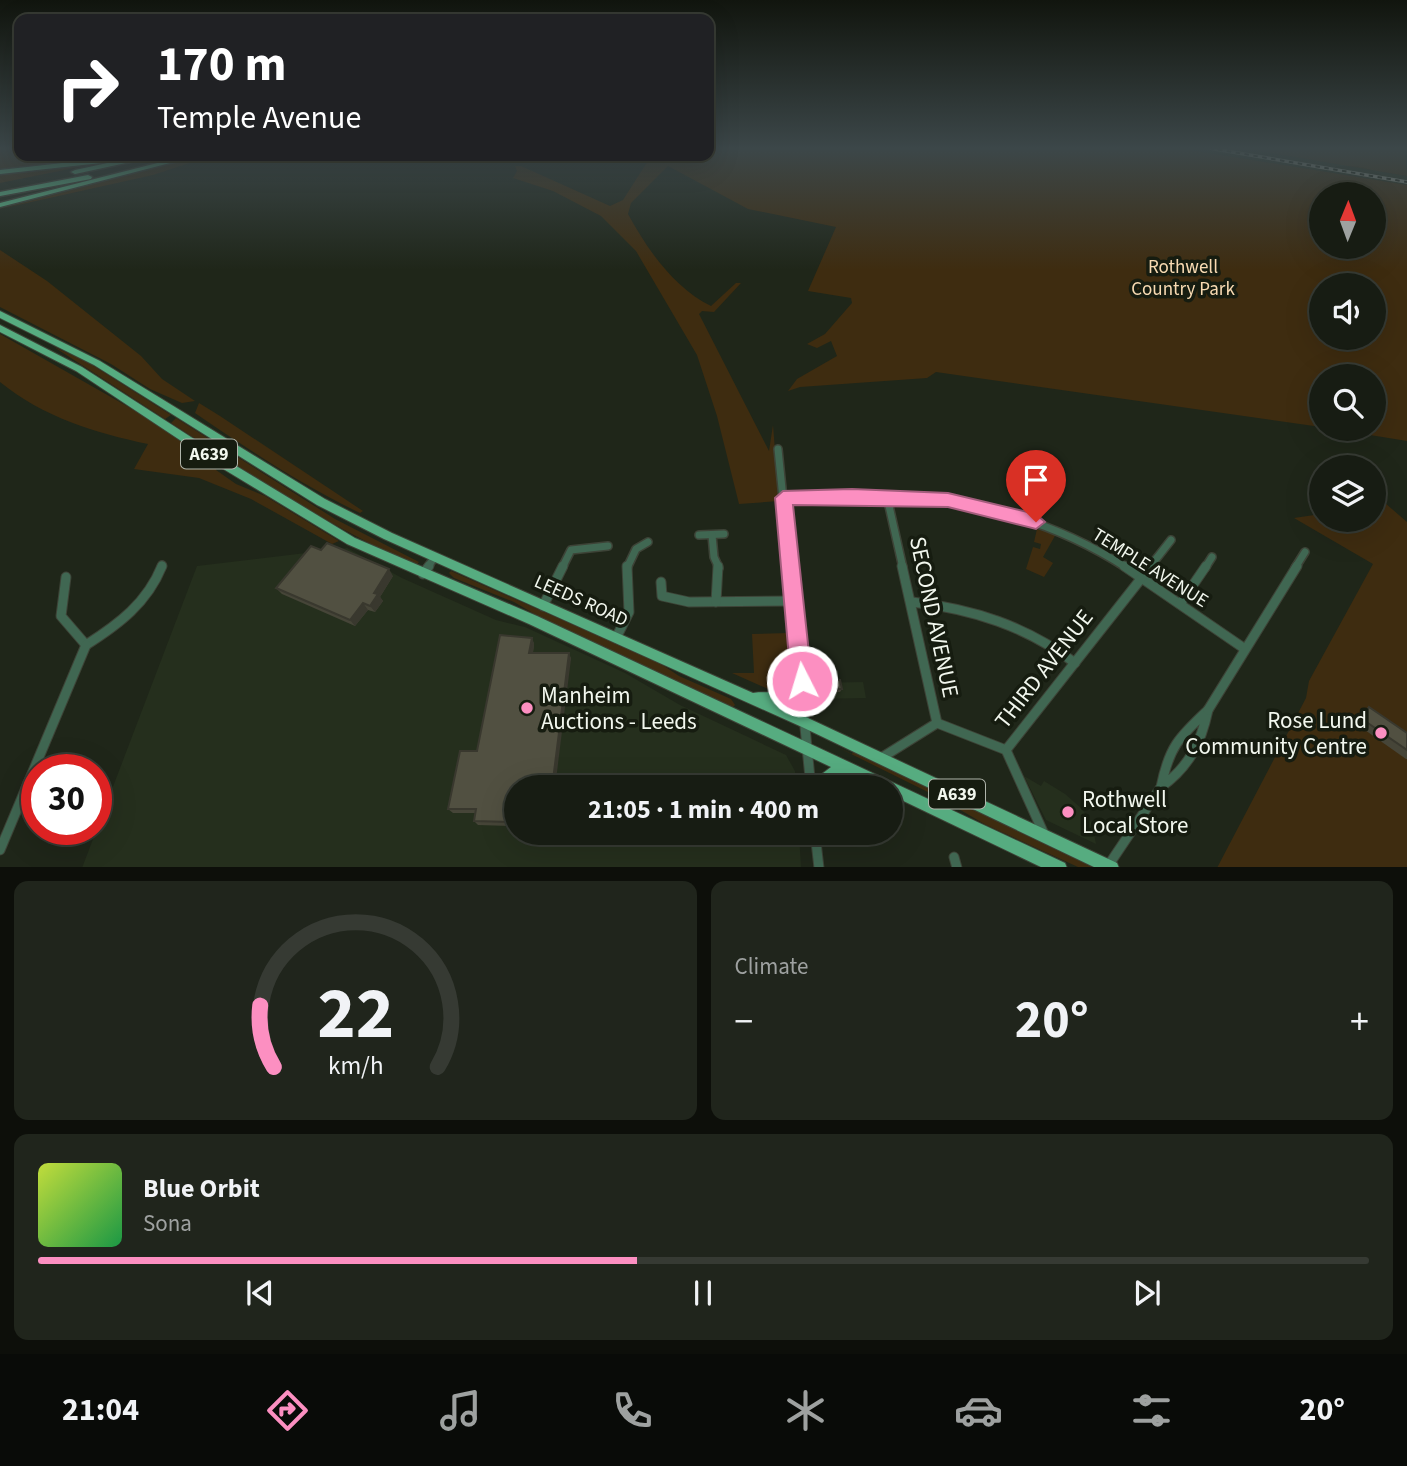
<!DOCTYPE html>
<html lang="en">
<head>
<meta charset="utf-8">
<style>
	:root { --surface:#171c13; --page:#20251c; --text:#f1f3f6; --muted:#9ea1a0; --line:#363a33; --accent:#fc8fc1 }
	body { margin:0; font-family:"Source Sans 3",sans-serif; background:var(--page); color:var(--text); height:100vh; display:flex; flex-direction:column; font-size:26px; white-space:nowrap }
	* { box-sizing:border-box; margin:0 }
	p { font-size:23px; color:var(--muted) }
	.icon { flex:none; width:38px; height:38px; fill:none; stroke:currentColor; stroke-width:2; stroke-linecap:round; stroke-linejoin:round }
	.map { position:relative; height:867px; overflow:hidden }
	.panel { display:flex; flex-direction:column; gap:14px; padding:14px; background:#0d0f0a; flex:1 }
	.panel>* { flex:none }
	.top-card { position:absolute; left:14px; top:14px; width:700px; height:147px; border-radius:14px; box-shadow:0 7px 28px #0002,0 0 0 2px var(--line); background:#202124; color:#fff; overflow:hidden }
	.needle { width:46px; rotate:1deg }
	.controls { position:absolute; left:1309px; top:182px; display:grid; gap:14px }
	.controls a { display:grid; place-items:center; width:77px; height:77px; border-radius:50%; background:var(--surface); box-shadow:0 7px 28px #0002,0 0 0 2px var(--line); font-size:35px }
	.speed { position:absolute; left:21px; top:754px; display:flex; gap:14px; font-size:35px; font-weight:700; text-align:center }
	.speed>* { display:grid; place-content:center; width:91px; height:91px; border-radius:50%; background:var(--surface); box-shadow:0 7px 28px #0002,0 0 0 2px var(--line); line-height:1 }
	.speed .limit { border:10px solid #d22; background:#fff; color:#111 }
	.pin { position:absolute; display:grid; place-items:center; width:60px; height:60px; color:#fff; margin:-72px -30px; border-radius:50% 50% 50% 0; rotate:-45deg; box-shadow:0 0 7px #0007 }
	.pin .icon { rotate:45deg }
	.me { position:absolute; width:77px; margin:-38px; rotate:355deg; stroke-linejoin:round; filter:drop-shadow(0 0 5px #0008) }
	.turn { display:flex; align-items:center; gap:24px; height:147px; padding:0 28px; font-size:32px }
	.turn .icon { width:91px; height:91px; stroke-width:2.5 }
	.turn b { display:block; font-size:49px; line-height:60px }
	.big { font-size:52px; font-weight:700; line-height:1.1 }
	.panel .widget { flex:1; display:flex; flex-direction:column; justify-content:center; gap:10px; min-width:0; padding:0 24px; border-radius:14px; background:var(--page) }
	.panel .dial { align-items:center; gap:0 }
	.dial svg { height:182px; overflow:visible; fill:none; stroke:var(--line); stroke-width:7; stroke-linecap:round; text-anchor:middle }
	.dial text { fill:var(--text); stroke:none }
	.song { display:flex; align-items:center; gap:21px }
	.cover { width:84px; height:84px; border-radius:10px; background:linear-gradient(135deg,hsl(70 70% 55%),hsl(140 70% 35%)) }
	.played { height:7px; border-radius:4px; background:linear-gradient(90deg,var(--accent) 45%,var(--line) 45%) }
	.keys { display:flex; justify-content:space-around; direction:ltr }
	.heat { display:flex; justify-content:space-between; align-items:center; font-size:38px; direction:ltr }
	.panel .tiles { flex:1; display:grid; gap:14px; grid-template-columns:1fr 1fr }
	.widget:last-child { grid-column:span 2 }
	.trip { position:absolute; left:504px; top:775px; width:399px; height:70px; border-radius:35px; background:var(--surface); box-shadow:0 7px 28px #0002,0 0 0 2px var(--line); font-weight:700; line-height:70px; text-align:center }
	.tab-bar { display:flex; height:112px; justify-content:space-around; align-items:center; background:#090b08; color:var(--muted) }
	.tab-bar .icon { width:49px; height:49px }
	.tab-bar .on { color:var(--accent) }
	.tab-bar b { font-size:32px; color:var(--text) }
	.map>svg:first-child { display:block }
	.built { fill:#252f1d }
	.green { fill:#3e2c10; fill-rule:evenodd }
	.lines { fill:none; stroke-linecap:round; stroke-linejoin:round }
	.minor-far1-casing { stroke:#3d4337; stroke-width:10 }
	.minor-casing { stroke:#3d4337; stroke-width:11 }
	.major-casing { stroke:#3d4337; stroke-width:2 }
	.highway-casing { stroke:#3d4337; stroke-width:3 }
	.minor-far1 { stroke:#406752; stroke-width:7 }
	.minor { stroke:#406752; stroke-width:9 }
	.major { fill:#56ac80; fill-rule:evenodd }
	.highway { fill:#5dc792; fill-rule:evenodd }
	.rail-casing { stroke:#999e94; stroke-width:3.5 }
	.rail { stroke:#161c10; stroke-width:2; stroke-dasharray:4.5; stroke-linecap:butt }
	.wall { fill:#464538 }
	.shaded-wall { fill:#39382e }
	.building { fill:#515041; stroke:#39382e; stroke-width:2 }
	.route { fill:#fc8fc1; stroke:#a45d7d; stroke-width:2 }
	.poi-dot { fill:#fc8fc1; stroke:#161c10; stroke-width:2.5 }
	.labels { text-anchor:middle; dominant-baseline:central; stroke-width:7; stroke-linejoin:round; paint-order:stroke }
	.shield { fill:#161c10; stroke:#b0b5ab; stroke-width:2 }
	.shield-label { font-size:18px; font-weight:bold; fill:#f2f7ee }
	.park-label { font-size:19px; fill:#f8dab2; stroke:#161c10 }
	.street-label { font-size:19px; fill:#f2f7ee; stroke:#161c10 }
	.near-street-label { font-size:23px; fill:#f2f7ee; stroke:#161c10 }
	.near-poi-label { font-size:23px; fill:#f2f7ee; stroke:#161c10; text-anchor:start }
</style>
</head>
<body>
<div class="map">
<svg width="1407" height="868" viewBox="0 0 1407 868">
	<rect width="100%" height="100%" fill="#1f2619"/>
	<g class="built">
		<path d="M1178,148H1242L1333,163L1407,176V185Z"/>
		<path d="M347,548L402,578L496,620L525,627L625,673L680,705L786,755L795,771L796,787L516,788V833H799L801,867L82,868L197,566Z"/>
		<path d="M863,682L866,698L813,699L811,683Z"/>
		<path d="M1024,776L1041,786L1044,781L1065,794L1082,809L1092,824L1096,844L1046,820Z"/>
	</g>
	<g class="green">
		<path d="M0,148H19V156H117L0,169Z"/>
		<path d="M709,148H1178L1407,185V441L1333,429H1374V376H1321V427L936,372L927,378L800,387L788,391L797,379L837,356L831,341L817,348L807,344L825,334L852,303L851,298L808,291L836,227L748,209L668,166L631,203L628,214C647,249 674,288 711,306L736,283H741L714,312L702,311L699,314L769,451L773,425L779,501L739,504L717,416L697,355L636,251L601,216L553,191L513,178L517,171L515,166H521L610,206L623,200L651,156H709ZM1321,194H1374V247H1321ZM1321,285H1374V338H1321Z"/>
		<path d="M1242,148H1405L1407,176Z"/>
		<path d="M134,156L0,183V173Z"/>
		<path d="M200,156H211L153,175L0,209Z"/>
		<path d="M0,250L47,281L141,356L162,379L195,401L182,403L150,389L111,364L0,307Z"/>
		<path d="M0,334L162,426L203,453L217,468L216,470L236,484L265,496L339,541L332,544L251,499L199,478L134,469L148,444C95,433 43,417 0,382Z"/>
		<path d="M54,347L86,361L171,415L165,419Z"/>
		<path d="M199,403L220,416L363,511L360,513C302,485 249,450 195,413Z"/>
		<path d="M176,418L335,519L419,562L416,566C329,526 251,475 171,423Z"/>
		<path d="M1385,503L1407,522V867L1217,868L1306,698L1309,681L1373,564L1294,518L1321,514V520H1374V505Z"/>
		<path d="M1044,528L1056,534L1043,557L1053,563L1044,577L1026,569L1033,547L1040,549L1041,544L1034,542L1037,529L1043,531Z"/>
		<path d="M451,571L658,662L679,676L731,699L735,705L733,707L543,619L514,602L454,578L449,573Z"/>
		<path d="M789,633L793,679L786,691L775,692L732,673H754L752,634Z"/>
		<path d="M835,746L852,754L854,750L1100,867H1078L986,825L940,798Z"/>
	</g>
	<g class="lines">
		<defs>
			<g id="minor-far1">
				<path d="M778,449L790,568"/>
				<path d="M887,497L903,568"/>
				<path d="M783,498C912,493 1015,496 1127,568"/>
				<path d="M699,535L724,534"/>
				<path d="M712,535L714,557L719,568"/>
				<path d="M161,568L162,565"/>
				<path d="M427,568L434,558"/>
				<path d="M562,568L571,550L608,546"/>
				<path d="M627,568L636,549L648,542"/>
				<path d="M1149,568L1171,540"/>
				<path d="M1205,568L1212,557"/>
				<path d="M1295,568L1305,552"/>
			</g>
			<g id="minor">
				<path d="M789,566L811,788"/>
				<path d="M1124,566L1245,649"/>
				<path d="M423,574L429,566"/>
				<path d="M66,577L61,616L86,645C119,624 147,603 162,566"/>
				<path d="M661,582L662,596L689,602L794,601"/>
				<path d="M716,602L718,566"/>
				<path d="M912,602C973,609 1026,626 1075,663"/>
				<path d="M1180,604L1206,566"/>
				<path d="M543,606L563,566"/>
				<path d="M616,638L629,612L627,566"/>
				<path d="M1208,710C1201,743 1189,767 1161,787C1169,747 1179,737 1208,710Z"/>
				<path d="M1208,710L1297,566"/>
				<path d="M937,723L1006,750"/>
				<path d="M881,758L937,723L902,566"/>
				<path d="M815,833L819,868"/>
				<path d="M1044,834L1006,750L1151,566"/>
				<path d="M0,850L86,645"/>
				<path d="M954,857L957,868"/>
				<path d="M1108,866L1161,787"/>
			</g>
			<g id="major">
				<path d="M0,311L100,361L325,499L392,533L753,693C765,691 779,695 789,687C795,683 796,678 802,674L806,676L808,680C802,694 793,701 778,704L1117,863L1119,868H1096L802,727L384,539L317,505L94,365L0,318Z"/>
				<path d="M0,325L82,367L233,464L355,538L537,616L1065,863L1067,868H1043L891,795V788H875L855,778L835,779L826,788H809L810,783L831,767L529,624L347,544L225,470L76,371L0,332Z"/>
			</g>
			<g id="highway">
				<path d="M140,156H153L149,158L75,174L71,172L75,170Z"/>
				<path d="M185,156H197L0,207V203Z"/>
				<path d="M98,159H101V163L0,174V170Z"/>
				<path d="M88,175L92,177L91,179L0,196V192Z"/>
			</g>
		</defs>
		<use href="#minor-far1" class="minor-far1-casing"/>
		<use href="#minor" class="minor-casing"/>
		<use href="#major" class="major-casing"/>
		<use href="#highway" class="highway-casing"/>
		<use href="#minor-far1" class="minor-far1"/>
		<use href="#minor" class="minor"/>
		<use href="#major" class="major"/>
		<use href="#highway" class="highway"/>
		<defs>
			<path id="rail" d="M1209,148L1407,182"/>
		</defs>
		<use href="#rail" class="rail-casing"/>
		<use href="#rail" class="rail"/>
	</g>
	<g class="wall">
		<path d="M393,576L380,597L383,601L375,612L368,610L355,626L282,594L276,588Z"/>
		<path d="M532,638L534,644L533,653H569L571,659L516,788V814L514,826L478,825L474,821L476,813H453L448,809Z"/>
		<path d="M824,680L842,689L840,692H834L833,696H825L823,683Z"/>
		<path d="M1369,707L1407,733V759H1406L1355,723L1361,711Z"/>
	</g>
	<g class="shaded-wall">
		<path d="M389,569L393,576L380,597L383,601L375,612L370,606L374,593Z"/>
		<path d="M363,603L368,610L355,626L350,620Z"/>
		<path d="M532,638L534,644L532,659L529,653Z"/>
		<path d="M569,653L571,659L555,788H552Z"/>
		<path d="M512,810L516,814L514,826L511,822Z"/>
	</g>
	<g class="building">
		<path d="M327,543L389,569L374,593L378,594L370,606L363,603L350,620L276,588L311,546L321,550Z"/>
		<path d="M500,635L532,638L529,653H569L552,788H516V810H512L511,822L474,821L476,809H448L460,751H477Z"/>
		<path d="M824,680H840L842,689H834V693H825Z"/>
		<path d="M1369,707L1407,733V750L1362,719Z"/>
	</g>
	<linearGradient id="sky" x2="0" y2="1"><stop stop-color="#11150e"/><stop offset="0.55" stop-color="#3c4749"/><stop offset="1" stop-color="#3c4749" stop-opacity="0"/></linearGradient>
	<rect width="1407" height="270" fill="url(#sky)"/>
	<path class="route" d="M852,489L948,493L1036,514L1045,522L1036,529L948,507L793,505L812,681L809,688L802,690L794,688L791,681L775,498L783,491Z"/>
	<g class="poi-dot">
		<circle cx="527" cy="708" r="7"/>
		<circle cx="1381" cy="733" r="7"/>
		<circle cx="1068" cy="812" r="7"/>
	</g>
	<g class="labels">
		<g class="shield">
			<rect x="181" y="439.5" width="56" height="29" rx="5"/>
			<rect x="929" y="779.5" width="56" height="29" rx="5"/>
		</g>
		<g class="shield-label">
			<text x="209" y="454">A639</text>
			<text x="957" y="794">A639</text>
		</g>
		<g class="park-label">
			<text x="1183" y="267">Rothwell<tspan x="1183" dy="22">Country Park</tspan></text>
		</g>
		<g class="street-label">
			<text transform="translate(1150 568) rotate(32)">TEMPLE AVENUE</text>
			<text transform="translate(581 601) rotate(24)">LEEDS ROAD</text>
		</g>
		<g class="near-street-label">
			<text transform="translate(934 617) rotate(78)">SECOND AVENUE</text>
			<text transform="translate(1044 669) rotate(-52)">THIRD AVENUE</text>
		</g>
		<g class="near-poi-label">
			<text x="541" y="695">Manheim<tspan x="541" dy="26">Auctions - Leeds</tspan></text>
			<text x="1367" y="720" text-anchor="end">Rose Lund<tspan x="1367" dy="26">Community Centre</tspan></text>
			<text x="1082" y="799">Rothwell<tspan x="1082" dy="26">Local Store</tspan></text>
		</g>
	</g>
</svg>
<div class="controls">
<a><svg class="needle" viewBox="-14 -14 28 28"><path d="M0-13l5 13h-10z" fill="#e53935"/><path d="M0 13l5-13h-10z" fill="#9ea1a0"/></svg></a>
<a><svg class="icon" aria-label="sound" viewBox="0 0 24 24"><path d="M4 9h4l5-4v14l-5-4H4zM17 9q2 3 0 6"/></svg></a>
<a><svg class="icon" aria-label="search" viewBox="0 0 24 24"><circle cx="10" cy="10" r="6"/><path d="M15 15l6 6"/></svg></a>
<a><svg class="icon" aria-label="layers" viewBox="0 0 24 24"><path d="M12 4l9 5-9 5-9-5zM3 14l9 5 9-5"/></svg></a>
</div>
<div class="speed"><div class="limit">30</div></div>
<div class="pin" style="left:1036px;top:522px;background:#d93025"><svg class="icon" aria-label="arrive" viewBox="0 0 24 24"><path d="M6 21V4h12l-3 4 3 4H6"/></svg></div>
<svg class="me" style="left:802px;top:681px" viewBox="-20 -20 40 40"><circle r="17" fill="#fc8fc1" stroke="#fff" stroke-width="3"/><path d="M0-11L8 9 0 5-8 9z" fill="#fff"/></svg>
<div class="trip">21:05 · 1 min · 400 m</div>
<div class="top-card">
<div class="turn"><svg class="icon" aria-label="right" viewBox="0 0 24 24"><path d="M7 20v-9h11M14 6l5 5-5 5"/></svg><div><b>170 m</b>Temple Avenue</div></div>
</div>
</div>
<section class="panel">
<div class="tiles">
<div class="widget dial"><svg viewBox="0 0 100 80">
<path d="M14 69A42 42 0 1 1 86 69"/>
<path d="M14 69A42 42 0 0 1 8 42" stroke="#fc8fc1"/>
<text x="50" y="56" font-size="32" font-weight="700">22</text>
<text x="50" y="72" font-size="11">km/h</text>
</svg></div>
<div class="widget"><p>Climate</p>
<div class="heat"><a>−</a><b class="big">20°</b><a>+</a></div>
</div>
<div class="widget">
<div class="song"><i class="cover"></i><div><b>Blue Orbit</b><p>Sona</p></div></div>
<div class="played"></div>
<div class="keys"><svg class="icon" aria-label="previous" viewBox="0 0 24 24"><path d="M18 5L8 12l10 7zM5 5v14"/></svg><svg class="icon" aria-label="pause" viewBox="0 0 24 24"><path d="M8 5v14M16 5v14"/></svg><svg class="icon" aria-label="next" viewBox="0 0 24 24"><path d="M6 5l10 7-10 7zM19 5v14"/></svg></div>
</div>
</div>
</section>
<nav class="tab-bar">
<b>21:04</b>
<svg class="icon on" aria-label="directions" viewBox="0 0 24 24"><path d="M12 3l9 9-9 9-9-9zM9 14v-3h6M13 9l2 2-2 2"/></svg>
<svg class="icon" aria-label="music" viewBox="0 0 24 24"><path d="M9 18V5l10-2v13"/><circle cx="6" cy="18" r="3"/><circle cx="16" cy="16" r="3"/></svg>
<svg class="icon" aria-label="phone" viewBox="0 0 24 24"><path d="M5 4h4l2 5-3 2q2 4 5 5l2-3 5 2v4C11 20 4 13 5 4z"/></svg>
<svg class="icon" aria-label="climate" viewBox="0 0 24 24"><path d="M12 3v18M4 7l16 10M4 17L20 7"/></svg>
<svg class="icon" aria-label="car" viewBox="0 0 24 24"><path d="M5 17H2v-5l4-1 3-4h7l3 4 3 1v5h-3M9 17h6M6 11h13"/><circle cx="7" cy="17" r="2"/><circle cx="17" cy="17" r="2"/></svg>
<svg class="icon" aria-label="filters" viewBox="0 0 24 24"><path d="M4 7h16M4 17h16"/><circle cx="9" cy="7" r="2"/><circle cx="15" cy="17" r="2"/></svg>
<b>20°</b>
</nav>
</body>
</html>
